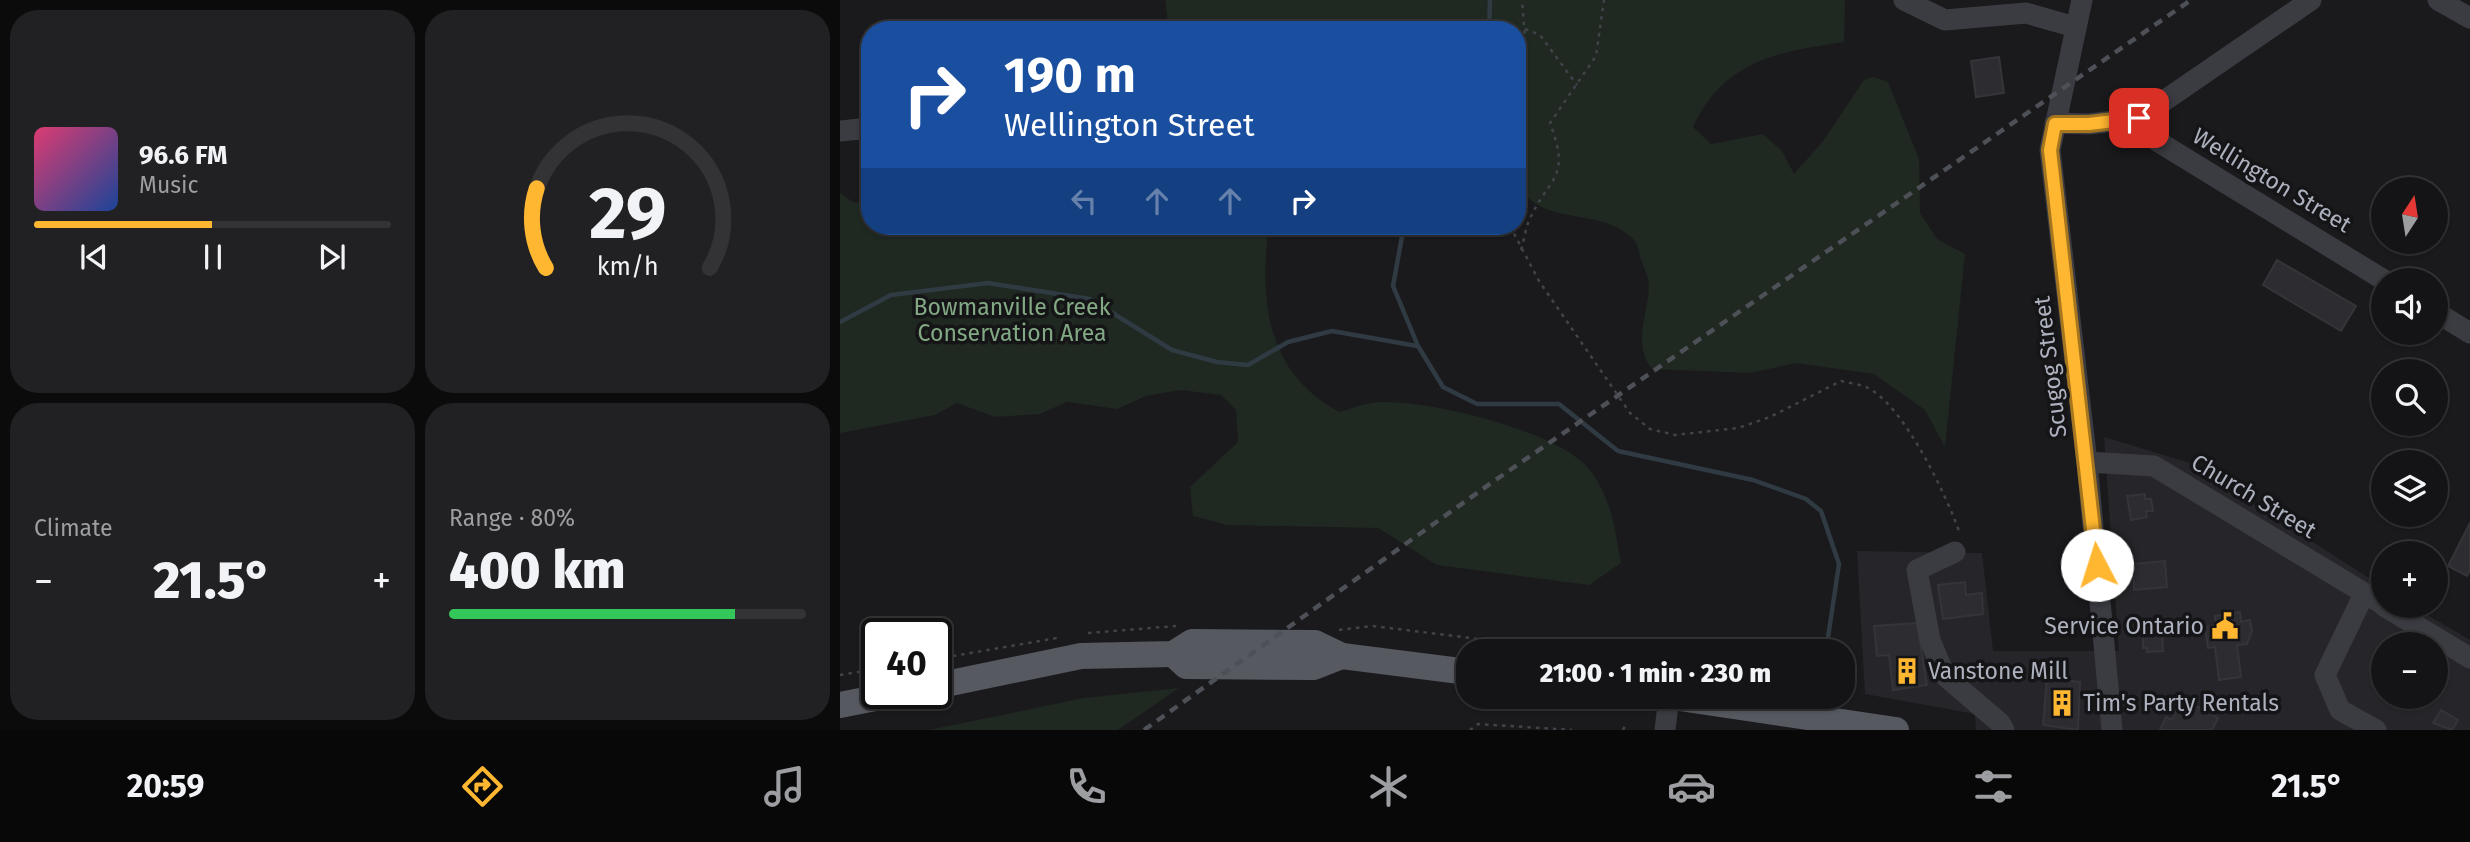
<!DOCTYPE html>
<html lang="en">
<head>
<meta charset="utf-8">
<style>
	:root { --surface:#141416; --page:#212123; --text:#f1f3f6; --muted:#9d9ea1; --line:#333335; --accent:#ffb630 }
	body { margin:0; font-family:"Fira Sans",sans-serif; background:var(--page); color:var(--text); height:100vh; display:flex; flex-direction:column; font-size:26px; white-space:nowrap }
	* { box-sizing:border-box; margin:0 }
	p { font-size:23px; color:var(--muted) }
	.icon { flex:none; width:38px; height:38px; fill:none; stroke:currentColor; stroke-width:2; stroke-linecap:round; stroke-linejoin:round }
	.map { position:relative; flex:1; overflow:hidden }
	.side { display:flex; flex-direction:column; gap:10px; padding:10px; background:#0b0b0c; width:840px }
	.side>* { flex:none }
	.top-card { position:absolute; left:21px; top:21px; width:665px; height:214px; border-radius:28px; box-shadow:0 2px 5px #0004,0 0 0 2px var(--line); background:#1a4fa0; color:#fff; overflow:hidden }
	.needle { width:46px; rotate:12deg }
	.controls { position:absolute; left:1531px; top:177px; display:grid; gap:14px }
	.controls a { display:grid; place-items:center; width:77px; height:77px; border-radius:50%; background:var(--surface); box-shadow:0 2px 5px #0004,0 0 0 2px var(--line); font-size:35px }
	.speed { position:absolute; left:21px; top:618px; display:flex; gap:14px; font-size:35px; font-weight:700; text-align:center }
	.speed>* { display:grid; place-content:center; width:91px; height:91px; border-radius:50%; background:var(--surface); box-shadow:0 2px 5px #0004,0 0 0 2px var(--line); line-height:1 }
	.speed .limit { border:4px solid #111; border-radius:10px; background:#fff; color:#111 }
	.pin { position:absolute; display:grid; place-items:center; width:60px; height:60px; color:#fff; margin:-30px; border-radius:14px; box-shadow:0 4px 10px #0006 }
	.me { position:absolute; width:77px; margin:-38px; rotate:355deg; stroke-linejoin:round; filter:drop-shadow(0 0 5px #0008) }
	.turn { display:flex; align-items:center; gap:24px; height:147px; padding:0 28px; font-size:32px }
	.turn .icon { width:91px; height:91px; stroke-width:2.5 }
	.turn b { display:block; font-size:49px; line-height:60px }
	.lanes { display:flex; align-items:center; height:66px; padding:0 28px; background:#0003; justify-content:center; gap:35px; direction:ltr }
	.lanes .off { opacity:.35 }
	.big { font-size:52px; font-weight:800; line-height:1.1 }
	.side .widget { flex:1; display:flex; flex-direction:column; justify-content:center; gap:10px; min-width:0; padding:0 24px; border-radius:28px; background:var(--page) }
	.side .dial { align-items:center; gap:0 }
	.dial svg { height:182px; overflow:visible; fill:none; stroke:var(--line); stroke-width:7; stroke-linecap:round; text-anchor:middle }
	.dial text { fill:var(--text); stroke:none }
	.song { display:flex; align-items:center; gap:21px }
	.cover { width:84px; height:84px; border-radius:10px; background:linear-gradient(135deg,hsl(340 70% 55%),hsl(220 70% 35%)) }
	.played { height:7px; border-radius:4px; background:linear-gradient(90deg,var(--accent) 50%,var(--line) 50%) }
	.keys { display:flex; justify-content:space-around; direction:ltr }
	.heat { display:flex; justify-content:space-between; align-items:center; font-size:38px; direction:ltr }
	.charge { height:10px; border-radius:5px; background:linear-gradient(90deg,#34c759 80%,var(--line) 0) }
	.side .tiles { flex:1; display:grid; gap:10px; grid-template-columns:repeat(2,1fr) }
	.trip { position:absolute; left:616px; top:639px; width:399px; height:70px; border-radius:28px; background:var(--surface); box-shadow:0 2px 5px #0004,0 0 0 2px var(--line); font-weight:800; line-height:70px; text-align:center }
	.dock { display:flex; height:112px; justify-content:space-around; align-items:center; background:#080809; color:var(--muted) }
	.dock .icon { width:49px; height:49px }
	.dock .current { color:var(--accent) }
	.dock b { font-size:32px; color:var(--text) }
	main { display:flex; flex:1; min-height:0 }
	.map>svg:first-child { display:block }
	.built { fill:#26262a; fill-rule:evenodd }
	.green { fill:#1f2821 }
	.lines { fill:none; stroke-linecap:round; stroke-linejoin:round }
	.stream { stroke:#2f3a42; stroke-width:4.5 }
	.building { fill:#2d2d31; stroke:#343439; stroke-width:2 }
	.path { stroke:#414349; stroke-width:2.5; stroke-dasharray:3.5 5; stroke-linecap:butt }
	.minor { stroke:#3b3c42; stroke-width:21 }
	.major { stroke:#575961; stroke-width:26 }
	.rail { stroke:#4e5057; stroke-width:4.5; stroke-dasharray:9 7; stroke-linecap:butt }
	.route-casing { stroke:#a6761f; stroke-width:18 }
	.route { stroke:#ffb630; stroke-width:12 }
	.labels { text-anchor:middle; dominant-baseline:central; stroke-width:7; stroke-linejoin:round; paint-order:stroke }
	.street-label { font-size:23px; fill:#acb1bd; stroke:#151518 }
	.park-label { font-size:23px; fill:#82a984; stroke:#151518 }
	.poi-label { font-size:23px; fill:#acb1bd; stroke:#151518; text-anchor:start }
</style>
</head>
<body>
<main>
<section class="side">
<div class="tiles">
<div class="widget">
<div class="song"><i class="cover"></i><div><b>96.6 FM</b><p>Music</p></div></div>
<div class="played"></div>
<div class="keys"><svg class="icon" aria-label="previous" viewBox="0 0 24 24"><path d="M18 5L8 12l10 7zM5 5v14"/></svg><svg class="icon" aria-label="pause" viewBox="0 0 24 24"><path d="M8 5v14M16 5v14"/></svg><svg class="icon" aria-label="next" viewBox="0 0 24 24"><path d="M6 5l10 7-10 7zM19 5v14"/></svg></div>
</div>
<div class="widget dial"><svg viewBox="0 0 100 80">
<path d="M14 69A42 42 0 1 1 86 69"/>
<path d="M14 69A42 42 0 0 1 10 34" stroke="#ffb630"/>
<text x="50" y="56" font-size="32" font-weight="700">29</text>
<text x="50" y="72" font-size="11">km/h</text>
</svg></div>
<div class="widget"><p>Climate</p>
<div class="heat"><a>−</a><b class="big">21.5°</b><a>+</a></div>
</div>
<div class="widget"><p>Range · 80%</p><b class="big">400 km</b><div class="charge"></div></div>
</div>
</section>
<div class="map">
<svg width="1630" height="730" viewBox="0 0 1630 730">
	<rect width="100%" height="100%" fill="#1a1a1d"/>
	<path class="built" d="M1264,437L1350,463L1543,587L1544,606H1572L1630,640V730H1136L1135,714L1025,694L1017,551L1142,553L1153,651H1279ZM1544,644H1596V696H1544Z"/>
	<g class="green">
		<path d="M325,0H1005L1004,42C938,52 884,60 853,127L871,144L923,134L942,151L954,174L983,141L1024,80L1033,77L1048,82L1079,159L1080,213L1097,239L1125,254L1105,447L1085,410L1034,374L956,363L910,373L812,369C792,346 808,313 809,286C809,278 804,268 801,260C799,254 798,244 794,240C761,204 700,230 677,182V30H329Z"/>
		<path d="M0,193L13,202L30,205V226H429C419,299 426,374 500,412C513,408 528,402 542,402C590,400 717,431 748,468C771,495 775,530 781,563L749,585L597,565L538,528L387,525L353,516L350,487L398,442L396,410L381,395L340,390L306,396L277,409L227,402L200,414L155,417L117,403L95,415L0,433Z"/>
		<path d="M339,688L278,730H89L244,698Z"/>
	</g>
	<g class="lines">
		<g class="stream">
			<path d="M649,30L650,0"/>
			<path d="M568,226L563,231L553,286L578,346L603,387L637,404H719L778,451L913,480L966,499L981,511L999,564L986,651"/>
			<path d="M0,322L51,295L148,283L250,299L332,350L377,362L408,365L448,342L492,331L577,346"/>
			<path d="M971,709L974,696"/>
		</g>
	</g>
	<g class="building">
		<path d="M1159,57L1164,93L1136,97L1131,61Z"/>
		<path d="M1437,260L1516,306L1501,331L1423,285Z"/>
		<path d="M1305,494V499H1311L1313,511H1306L1307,517L1291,520L1287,496Z"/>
		<path d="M1630,523V570L1627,576L1608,566Z"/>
		<path d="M1325,561L1327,587L1294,590L1293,564Z"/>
		<path d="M1125,582L1126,595L1142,593L1143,614L1103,619L1098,585Z"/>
		<path d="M1400,612L1401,622L1410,620L1412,631L1407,644L1397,645L1401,677L1379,680L1375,647L1368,648L1365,627L1376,625L1375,616Z"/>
		<path d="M1077,623L1087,685L1053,690L1049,655L1037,656L1034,626Z"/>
		<path d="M1322,631L1323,651L1307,652V648H1303V632Z"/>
		<path d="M1207,677L1240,682L1238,730L1203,725Z"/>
		<path d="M1342,698L1378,718L1372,730H1320L1326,717L1332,720Z"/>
		<path d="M1601,710L1618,720L1612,730L1593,723Z"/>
	</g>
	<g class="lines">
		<g class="path">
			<path d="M685,29L700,35L737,85"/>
			<path d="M677,65L686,50L682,0"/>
			<path d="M670,226L699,281L790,413L810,429L835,435L898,428L930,417L1001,381C1009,383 1020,384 1028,388C1064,406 1107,496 1120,534"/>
			<path d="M681,250C684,241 685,231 688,223C708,176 732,181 710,123L756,56L764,0"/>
			<path d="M499,630L533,626L736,651"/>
			<path d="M248,633L336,626"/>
			<path d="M96,659L217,638"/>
			<path d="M0,675L37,669"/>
			<path d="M630,730L638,724L732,730"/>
			<path d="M783,730L786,724"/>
		</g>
		<g class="minor">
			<path d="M1064,0L1105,20L1186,13L1235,27"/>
			<path d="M1242,0L1210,150L1247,462L1272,730"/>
			<path d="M1598,0L1630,18"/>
			<path d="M1299,118L1317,141L1544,280"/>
			<path d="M1215,123L1249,124L1299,118L1471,0"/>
			<path d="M0,131L30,128"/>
			<path d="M1596,312L1630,333"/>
			<path d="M1247,462L1314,466L1544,605"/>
			<path d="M1115,552L1077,570L1090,640L1105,676L1160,723L1164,730"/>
			<path d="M1524,594L1485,675L1500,710L1536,730"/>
			<path d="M1544,606L1630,658"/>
			<path d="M825,730L829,697"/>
		</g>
		<g class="major">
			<path d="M333,654L346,666L474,667L502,656"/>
			<path d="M96,686L241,656L333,654L352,642L475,643L502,656L628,672"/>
			<path d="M826,696L1056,730"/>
			<path d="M0,705L61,693"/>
		</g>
		<path class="rail" d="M304,730L654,481L1351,0"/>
	</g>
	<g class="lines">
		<defs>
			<path id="route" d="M1257,565L1210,150L1215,124H1249L1299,118"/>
		</defs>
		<use href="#route" class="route-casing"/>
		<use href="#route" class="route"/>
	</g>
	<defs>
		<symbol id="civic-bare" viewBox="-9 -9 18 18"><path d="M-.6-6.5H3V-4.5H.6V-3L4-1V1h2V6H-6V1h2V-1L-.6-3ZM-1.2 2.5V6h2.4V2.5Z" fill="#ffb630" stroke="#151518" stroke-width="2.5" paint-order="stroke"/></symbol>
		<symbol id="building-bare" viewBox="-9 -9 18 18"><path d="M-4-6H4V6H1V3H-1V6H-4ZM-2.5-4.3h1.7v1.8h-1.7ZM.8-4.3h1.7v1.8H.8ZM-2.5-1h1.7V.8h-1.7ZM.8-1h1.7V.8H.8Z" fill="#ffb630" stroke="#151518" stroke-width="2.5" paint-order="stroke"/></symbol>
	</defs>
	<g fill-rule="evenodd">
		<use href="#civic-bare" x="1366" y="607" width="38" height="38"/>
		<use href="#building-bare" x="1048" y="652" width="38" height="38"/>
		<use href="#building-bare" x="1203" y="684" width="38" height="38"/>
	</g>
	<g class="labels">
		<g class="street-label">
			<text transform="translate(1432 180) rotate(31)">Wellington Street</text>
			<text transform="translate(1210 367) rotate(-97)">Scugog Street</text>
			<text transform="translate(1414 496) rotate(31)">Church Street</text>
		</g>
		<g class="park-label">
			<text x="172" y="307">Bowmanville Creek<tspan x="172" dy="26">Conservation Area</tspan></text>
		</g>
		<g class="poi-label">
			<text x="1364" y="626" text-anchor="end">Service Ontario</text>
			<text x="1088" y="671">Vanstone Mill</text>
			<text x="1243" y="703">Tim's Party Rentals</text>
		</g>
	</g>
</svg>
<div class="controls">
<a><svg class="needle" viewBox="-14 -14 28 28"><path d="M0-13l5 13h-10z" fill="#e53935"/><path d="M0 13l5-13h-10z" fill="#9d9ea1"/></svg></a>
<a><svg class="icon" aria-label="sound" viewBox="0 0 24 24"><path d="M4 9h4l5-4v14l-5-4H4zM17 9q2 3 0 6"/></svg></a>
<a><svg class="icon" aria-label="search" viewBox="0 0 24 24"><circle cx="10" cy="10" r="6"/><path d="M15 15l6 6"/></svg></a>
<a><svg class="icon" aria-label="layers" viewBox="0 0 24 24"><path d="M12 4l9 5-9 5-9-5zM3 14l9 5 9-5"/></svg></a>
<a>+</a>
<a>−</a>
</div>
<div class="speed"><div class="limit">40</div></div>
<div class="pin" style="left:1299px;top:118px;background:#d93025"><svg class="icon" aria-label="arrive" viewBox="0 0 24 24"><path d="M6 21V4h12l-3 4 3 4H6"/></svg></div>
<svg class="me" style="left:1257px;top:565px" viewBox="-20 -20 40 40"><circle r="19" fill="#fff"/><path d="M0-13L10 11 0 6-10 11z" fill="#ffb630"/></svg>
<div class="trip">21:00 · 1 min · 230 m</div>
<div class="top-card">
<div class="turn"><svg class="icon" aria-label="right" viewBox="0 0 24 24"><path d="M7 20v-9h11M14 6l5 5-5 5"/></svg><div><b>190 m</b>Wellington Street</div></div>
<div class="lanes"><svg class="icon off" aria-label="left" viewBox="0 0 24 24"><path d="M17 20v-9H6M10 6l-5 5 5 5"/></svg><svg class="icon off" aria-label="ahead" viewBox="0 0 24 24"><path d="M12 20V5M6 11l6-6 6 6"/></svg><svg class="icon off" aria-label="ahead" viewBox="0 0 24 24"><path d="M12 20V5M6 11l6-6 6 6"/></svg><svg class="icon" aria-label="right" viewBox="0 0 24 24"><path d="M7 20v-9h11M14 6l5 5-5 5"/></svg></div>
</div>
</div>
</main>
<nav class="dock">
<b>20:59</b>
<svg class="icon current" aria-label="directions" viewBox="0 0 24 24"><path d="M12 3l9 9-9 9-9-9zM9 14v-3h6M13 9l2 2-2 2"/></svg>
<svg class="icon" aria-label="music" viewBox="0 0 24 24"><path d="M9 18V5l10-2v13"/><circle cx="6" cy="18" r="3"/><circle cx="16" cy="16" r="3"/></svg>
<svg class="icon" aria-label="phone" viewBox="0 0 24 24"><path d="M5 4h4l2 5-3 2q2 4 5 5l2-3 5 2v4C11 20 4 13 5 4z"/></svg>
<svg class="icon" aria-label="climate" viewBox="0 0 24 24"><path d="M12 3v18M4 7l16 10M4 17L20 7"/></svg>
<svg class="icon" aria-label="car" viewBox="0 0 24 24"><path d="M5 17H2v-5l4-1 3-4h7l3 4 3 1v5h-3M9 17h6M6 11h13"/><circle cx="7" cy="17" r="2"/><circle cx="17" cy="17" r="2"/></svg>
<svg class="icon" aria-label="filters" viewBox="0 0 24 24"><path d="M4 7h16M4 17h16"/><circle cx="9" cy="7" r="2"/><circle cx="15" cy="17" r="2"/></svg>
<b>21.5°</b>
</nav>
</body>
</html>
